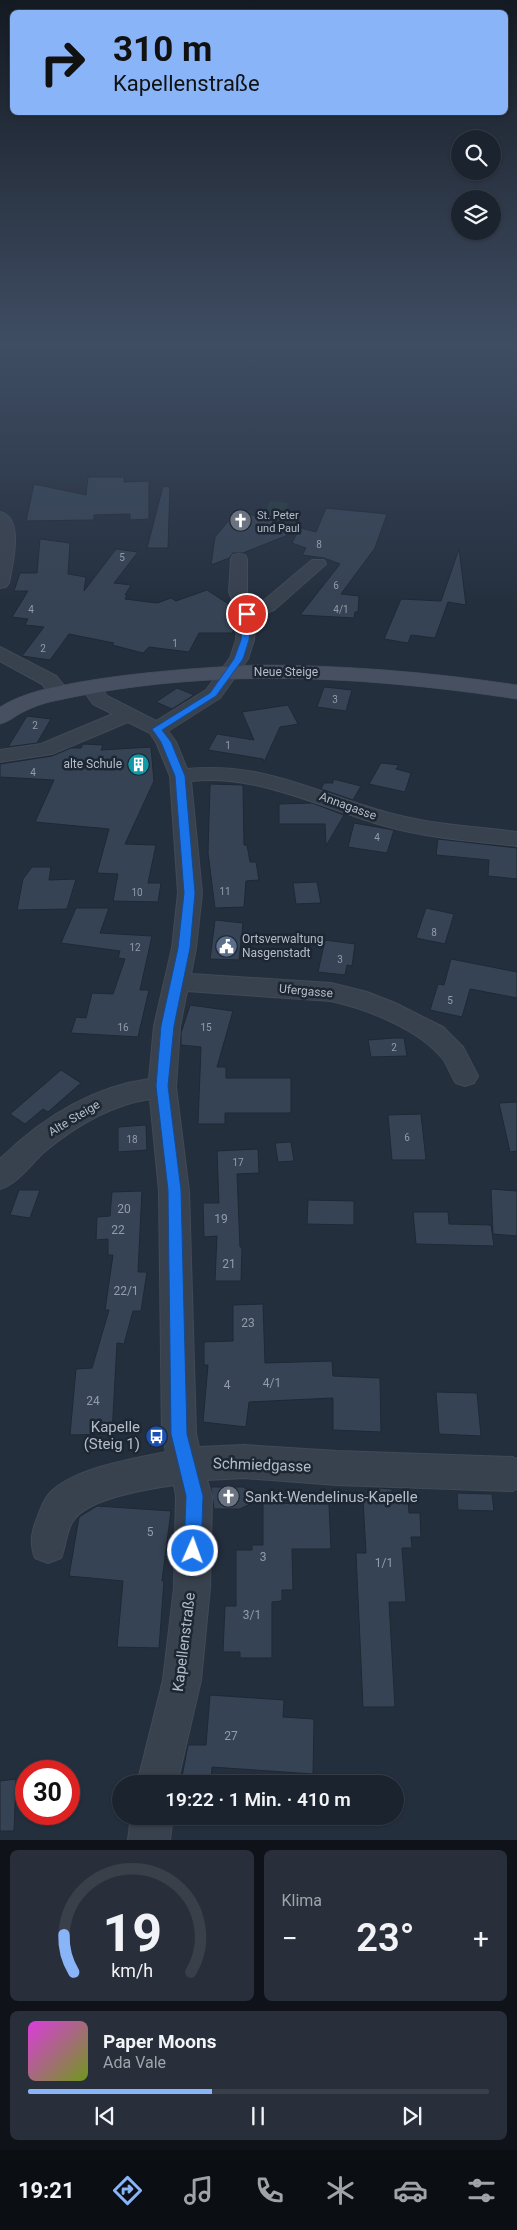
<!DOCTYPE html>
<html lang="de">
<head>
<meta charset="utf-8">
<style>
	:root { --surface:#1b232e; --page:#282f3a; --text:#f1f3f6; --muted:#a0a4aa; --line:#39404a; --accent:#8ab4f8 }
	body { margin:0; font-family:Roboto,sans-serif; background:var(--page); color:var(--text); height:100vh; display:flex; flex-direction:column; font-size:19px; white-space:nowrap }
	* { box-sizing:border-box; margin:0 }
	p { font-size:16px; color:var(--muted) }
	.icon { flex:none; width:28px; height:28px; fill:none; stroke:currentColor; stroke-width:2; stroke-linecap:round; stroke-linejoin:round }
	.map { position:relative; height:1840px; overflow:hidden }
	.side { display:flex; flex-direction:column; gap:10px; padding:10px; background:#0f1319; flex:1 }
	.side>* { flex:none }
	.top-card { position:absolute; left:10px; top:10px; width:498px; height:105px; border-radius:8px; box-shadow:0 1px 4px #0004,0 0 0 1px var(--line); background:#8ab4f8; color:#111; overflow:hidden }
	.buttons { position:absolute; left:451px; top:130px; display:grid; gap:10px }
	.buttons a { display:grid; place-items:center; width:50px; height:50px; border-radius:50%; background:var(--surface); box-shadow:0 1px 4px #0004,0 0 0 1px var(--line); font-size:25px }
	.speed { position:absolute; left:15px; top:1760px; display:flex; gap:10px; font-size:25px; font-weight:700; text-align:center }
	.speed>* { display:grid; place-content:center; width:65px; height:65px; border-radius:50%; background:var(--surface); box-shadow:0 1px 4px #0004,0 0 0 1px var(--line); line-height:1 }
	.speed .limit { border:8px solid #d22; background:#fff; color:#111 }
	.pin { position:absolute; display:grid; place-items:center; width:42px; height:42px; color:#fff; margin:-21px; border:2px solid #fff; border-radius:50%; box-shadow:0 1px 5px #0007 }
	.me { position:absolute; width:55px; margin:-28px; rotate:2deg; stroke-linejoin:round; filter:drop-shadow(0 0 4px #0008) }
	.turn { display:flex; align-items:center; gap:18px; height:105px; padding:0 20px; font-size:22px }
	.turn .icon { width:65px; height:65px; stroke-width:2.5 }
	.turn b { display:block; font-size:35px; line-height:42px }
	.big { font-size:38px; font-weight:600; line-height:1.1 }
	.side .card { flex:1; display:flex; flex-direction:column; justify-content:center; gap:8px; min-width:0; padding:0 18px; border-radius:8px; background:var(--page) }
	.side .dial { align-items:center; gap:0 }
	.dial svg { height:130px; overflow:visible; fill:none; stroke:var(--line); stroke-width:7; stroke-linecap:round; text-anchor:middle }
	.dial text { fill:var(--text); stroke:none }
	.song { display:flex; align-items:center; gap:15px }
	.cover { width:60px; height:60px; border-radius:8px; background:linear-gradient(135deg,hsl(300 70% 55%),hsl(80 70% 35%)) }
	.played { height:5px; border-radius:2px; background:linear-gradient(90deg,var(--accent) 40%,var(--line) 40%) }
	.keys { display:flex; justify-content:space-around; direction:ltr }
	.heat { display:flex; justify-content:space-between; align-items:center; font-size:28px; direction:ltr }
	.side .tiles { flex:1; display:grid; gap:10px; grid-template-columns:1fr 1fr }
	.card:last-child { grid-column:span 2 }
	.trip { position:absolute; left:112px; top:1775px; width:292px; height:50px; border-radius:25px; background:var(--surface); box-shadow:0 1px 4px #0004,0 0 0 1px var(--line); font-weight:600; line-height:50px; text-align:center }
	.dock { display:flex; height:80px; justify-content:space-around; align-items:center; background:#0b0e12; color:var(--muted) }
	.dock .icon { width:35px; height:35px }
	.dock .on { color:var(--accent) }
	.dock b { font-size:22px; color:var(--text) }
	.map>svg:first-child { display:block }
	.green { fill:#263c3f }
	.building { fill:#364354; stroke:#1f2835 }
	.lines { fill:none; stroke-linecap:round; stroke-linejoin:round }
	.street-casing { stroke:#414a57; stroke-width:2 }
	.secondary-casing { stroke:#414a57; stroke-width:1 }
	.street { fill:#38414e; fill-rule:evenodd }
	.secondary { fill:#465061; fill-rule:evenodd }
	.route { fill:#1a73e8; stroke:#114b97 }
	.labels { text-anchor:middle; dominant-baseline:central; stroke-width:5; stroke-linejoin:round; paint-order:stroke }
	.number-label { font-size:10px; fill:#929caa }
	.far-poi-label { font-size:11px; fill:#b4bcc9; stroke:#1d2633; text-anchor:start }
	.street-label { font-size:12px; fill:#b4bcc9; stroke:#1d2633 }
	.poi-label { font-size:12px; fill:#b4bcc9; stroke:#1d2633; text-anchor:end }
	.near-number-label { font-size:12px; fill:#929caa }
	.near-poi-label { font-size:15px; fill:#b4bcc9; stroke:#1d2633; text-anchor:end }
	.near-street-label { font-size:15px; fill:#b4bcc9; stroke:#1d2633 }
</style>
</head>
<body>
<div class="map">
<svg width="517" height="1840" viewBox="0 0 517 1840">
	<rect width="100%" height="100%" fill="#242f3e"/>
	<path class="green" d="M270,501L288,503L283,521L263,519Z"/>
	<g class="building">
		<path d="M88,477H124V482L149,481V519L130,520V514L94,515V520L26,521L34,484L86,495Z"/>
		<path d="M163,486L170,487L168,548H147Z"/>
		<path d="M326,508L387,514L375,548L341,594L359,596L358,612H355L354,618L300,615L340,564L324,558L302,555L306,548L292,543L298,531L243,553H233L229,558L211,565L215,537L237,511L316,532Z"/>
		<path d="M40,539L70,543L68,574L86,577L84,591L116,549L138,552L114,583L131,585L125,595H127L125,599L157,603L171,598L176,601L207,590L233,607L235,611L233,633H199L189,652L149,647L143,653L112,645L114,643L69,634L50,660L22,656L44,627L25,625L28,619L12,617L28,591H14L20,573H37Z"/>
		<path d="M459,549L466,605L448,602L435,638L411,635L408,643L384,639L401,599L441,601Z"/>
		<path d="M324,687L352,690L346,711L317,707Z"/>
		<path d="M177,688L194,695L172,709L156,702Z"/>
		<path d="M288,705L298,724L280,727L264,762L263,759L208,750L217,734L254,740L242,712Z"/>
		<path d="M27,716L51,719L37,743L8,747Z"/>
		<path d="M83,744L103,745L101,750L151,747L154,781L125,844L156,845L148,883H161L158,902L113,901L118,874L97,873L109,829L35,822L54,780L0,777V764L52,756L71,748H81Z"/>
		<path d="M381,763L399,765L396,769L411,773L405,792L369,784Z"/>
		<path d="M333,779L361,786L353,800L321,789L324,783H333Z"/>
		<path d="M210,784L243,785L244,845H247L250,862H256L259,880L246,881L244,907L215,908L208,853Z"/>
		<path d="M312,803L344,815L326,846L325,824H279V804Z"/>
		<path d="M354,823L394,830L387,853L348,847Z"/>
		<path d="M438,839L517,848V879L488,876L489,860L436,855Z"/>
		<path d="M32,867H51L49,880L76,879L67,909L17,910L23,879Z"/>
		<path d="M317,882L321,903L296,904L293,883Z"/>
		<path d="M76,908H109L100,933L152,936L140,990H149L138,1037L71,1033L76,1017L86,1018L92,993L113,994L125,959L118,958L120,951L61,943Z"/>
		<path d="M426,908L454,914L445,944L416,938Z"/>
		<path d="M215,920L243,923L239,960L210,959Z"/>
		<path d="M325,940L355,944L352,966L347,965L345,975L318,972Z"/>
		<path d="M451,959L517,972V998L470,989L462,1017L430,1010L438,984L444,985Z"/>
		<path d="M190,1005L233,1011L217,1067H226V1078H291V1113H225V1124H198L201,1047L181,1045V1033Z"/>
		<path d="M395,1038H404L407,1056L371,1057L368,1040Z"/>
		<path d="M61,1070L81,1083L48,1112L43,1109L25,1124L10,1114Z"/>
		<path d="M517,1102V1151L510,1152L499,1103Z"/>
		<path d="M421,1114L426,1160H392L388,1115Z"/>
		<path d="M146,1125L147,1150L118,1152V1127Z"/>
		<path d="M291,1142L294,1161L278,1162L275,1143Z"/>
		<path d="M258,1149L259,1173L237,1174L240,1247H242L241,1281H215L217,1236L204,1237L203,1203H219L217,1151Z"/>
		<path d="M491,1189L517,1191V1236L493,1234Z"/>
		<path d="M19,1190H40L30,1218L10,1215Z"/>
		<path d="M142,1191L138,1272H147L141,1311H133L124,1344L117,1343L112,1434L70,1435L76,1369L92,1368L109,1310H105L113,1255H108V1239L96,1240L97,1217L110,1216L112,1192Z"/>
		<path d="M308,1200L354,1201V1225L307,1224Z"/>
		<path d="M413,1212H448L449,1224L491,1225L494,1246L416,1244Z"/>
		<path d="M263,1304L265,1363L332,1361L333,1376L380,1378L381,1432L333,1430V1398L249,1402L246,1427L203,1422L208,1365H204V1342L233,1341V1305Z"/>
		<path d="M436,1392L477,1393L481,1436L439,1434Z"/>
		<path d="M211,1487H243L251,1492L252,1503L240,1509H214Z"/>
		<path d="M378,1488L392,1489L393,1500L408,1499L409,1513H420L421,1537H411L412,1548H402L406,1602H389L395,1707H363L356,1553H366L363,1500H378Z"/>
		<path d="M457,1493L492,1494L494,1511L458,1510Z"/>
		<path d="M263,1503L329,1504L331,1549H292L293,1590H282V1601L272,1602V1658H240V1652H223L225,1606H236V1550H252V1545H263Z"/>
		<path d="M97,1506L171,1511L162,1581H164L159,1648L117,1647L123,1581L69,1576L79,1517Z"/>
		<path d="M210,1695L284,1700L283,1717L314,1719L313,1774L212,1767L211,1783L181,1782L188,1745H206Z"/>
		<path d="M16,1779L14,1831H0V1781Z"/>
	</g>
	<g class="lines">
		<defs>
			<g id="street">
				<path d="M0,512C25,518 12,566 9,583L6,587L0,588Z"/>
				<path d="M239,554L245,555L247,559V592L252,606L262,602L312,560H324L326,564L274,610L256,617L254,640L248,659L220,698L168,731L176,742L187,769C268,761 323,797 397,815C436,825 477,827 517,832V846C473,841 428,838 385,826C321,808 260,774 191,781L202,893L196,948L191,974L331,983L367,992L395,1003L443,1027L463,1047L478,1076L474,1083L465,1086L456,1083C451,1076 448,1066 443,1059C419,1029 367,1009 331,1001L187,991L180,1026L176,1087L189,1191L196,1434L199,1447L244,1445L337,1451L512,1457L517,1459V1489L512,1491L337,1485L244,1478L207,1480L212,1496L210,1588L201,1680L177,1784H137L163,1680L174,1588L176,1496L174,1485C148,1489 87,1498 73,1521C66,1531 66,1546 61,1558L48,1563L35,1558C30,1544 31,1535 36,1521C40,1511 44,1497 53,1490C80,1467 132,1459 166,1452L162,1434L159,1191L150,1099C110,1105 74,1127 44,1152C30,1165 18,1183 0,1189V1159C41,1119 92,1087 149,1079L154,1026L172,948L178,893L170,776L156,742L150,733L128,722L52,754L0,762V750L41,744L113,714L93,704L81,687L84,683H98L107,696L156,721L206,690L230,658L236,640L238,614L229,592L231,559L233,555Z"/>
				<path d="M0,647L56,676L70,693L67,697H53L42,684L0,661Z"/>
				<path d="M131,1816H173L170,1840H128Z"/>
			</g>
			<path id="secondary" d="M255,665C343,665 430,672 517,685V699C365,676 210,667 59,700C47,702 35,706 23,712C15,716 9,722 0,724V707C24,692 53,687 80,682C138,672 196,668 255,665Z"/>
		</defs>
		<use href="#street" class="street-casing"/>
		<use href="#secondary" class="secondary-casing"/>
		<use href="#street" class="street"/>
		<use href="#secondary" class="secondary"/>
	</g>
	<linearGradient id="sky" x2="0" y2="1"><stop stop-color="#141a22"/><stop offset="0.57" stop-color="#3f4d63"/><stop offset="1" stop-color="#3f4d63" stop-opacity="0"/></linearGradient>
	<rect width="517" height="604" fill="url(#sky)"/>
	<path class="route" d="M244,612L252,614L249,640L243,659L216,696L162,730L171,742L185,776L195,893L190,948L174,1026L168,1086L181,1190L187,1434L203,1496L201,1551L199,1557L193,1560L187,1557L184,1551L186,1496L171,1434L168,1190L156,1086L161,1026L178,948L184,893L175,776L161,742L152,729L210,693L234,659L241,640Z"/>
	<defs>
		<symbol id="church-disc" viewBox="-11 -11 22 22"><circle r="9.5" fill="#6b7280" stroke="#1d2633"/><path d="M-1.2-6h2.4v3.5h3.3v2.4h-3.3V6h-2.4V-.1h-3.3v-2.4h3.3Z" fill="#fff"/></symbol>
		<symbol id="building-disc" viewBox="-11 -11 22 22"><circle r="9.5" fill="#0f9aa8" stroke="#1d2633"/><path d="M-4-6H4V6H1V3H-1V6H-4ZM-2.5-4.3h1.7v1.8h-1.7ZM.8-4.3h1.7v1.8H.8ZM-2.5-1h1.7V.8h-1.7ZM.8-1h1.7V.8H.8Z" fill="#fff"/></symbol>
		<symbol id="civic-disc" viewBox="-11 -11 22 22"><circle r="9.5" fill="#5c6f8a" stroke="#1d2633"/><path d="M-.6-6.5H3V-4.5H.6V-3L4-1V1h2V6H-6V1h2V-1L-.6-3ZM-1.2 2.5V6h2.4V2.5Z" fill="#fff"/></symbol>
		<symbol id="bus-disc" viewBox="-11 -11 22 22"><circle r="9.5" fill="#1a4fb4" stroke="#1d2633"/><path d="M-5-6H5V4H4V6H2V4H-2V6H-4V4H-5ZM-3.5-4V0h7V-4ZM-3.5 1.2v1.5H-2V1.2ZM2 1.2v1.5H3.5V1.2Z" fill="#fff"/></symbol>
	</defs>
	<g fill-rule="evenodd">
		<use href="#church-disc" x="228" y="508" width="25" height="25"/>
		<use href="#building-disc" x="126" y="752" width="25" height="25"/>
		<use href="#civic-disc" x="214" y="934" width="25" height="25"/>
		<use href="#bus-disc" x="144" y="1424" width="25" height="25"/>
		<use href="#church-disc" x="216" y="1484" width="25" height="25"/>
	</g>
	<g class="labels">
		<g class="number-label">
			<text x="319" y="544">8</text>
			<text x="122" y="557">5</text>
			<text x="336" y="585">6</text>
			<text x="31" y="609">4</text>
			<text x="341" y="609">4/1</text>
			<text x="175" y="643">1</text>
			<text x="43" y="648">2</text>
			<text x="335" y="699">3</text>
			<text x="35" y="725">2</text>
			<text x="228" y="745">1</text>
			<text x="33" y="772">4</text>
			<text x="377" y="837">4</text>
			<text x="225" y="891">11</text>
			<text x="137" y="892">10</text>
			<text x="434" y="932">8</text>
			<text x="135" y="947">12</text>
			<text x="340" y="959">3</text>
			<text x="450" y="1000">5</text>
			<text x="123" y="1027">16</text>
			<text x="206" y="1027">15</text>
			<text x="394" y="1047">2</text>
			<text x="407" y="1137">6</text>
			<text x="132" y="1139">18</text>
			<text x="238" y="1162">17</text>
		</g>
		<g class="far-poi-label">
			<text x="257" y="515">St. Peter<tspan x="257" dy="13">und Paul</tspan></text>
		</g>
		<g class="street-label">
			<text x="286" y="672">Neue Steige</text>
			<text transform="translate(348 806) rotate(20)">Annagasse</text>
			<text transform="translate(306 991) rotate(5)">Ufergasse</text>
			<text transform="translate(74 1118) rotate(-31)">Alte Steige</text>
		</g>
		<g class="poi-label">
			<text x="122" y="764">alte Schule</text>
			<text x="242" y="939" text-anchor="start">Ortsverwaltung<tspan x="242" dy="14">Nasgenstadt</tspan></text>
		</g>
		<g class="near-number-label">
			<text x="124" y="1209">20</text>
			<text x="221" y="1219">19</text>
			<text x="118" y="1230">22</text>
			<text x="229" y="1264">21</text>
			<text x="126" y="1291">22/1</text>
			<text x="248" y="1323">23</text>
			<text x="272" y="1383">4/1</text>
			<text x="227" y="1385">4</text>
			<text x="93" y="1401">24</text>
			<text x="150" y="1532">5</text>
			<text x="263" y="1557">3</text>
			<text x="384" y="1563">1/1</text>
			<text x="252" y="1615">3/1</text>
			<text x="231" y="1736">27</text>
		</g>
		<g class="near-poi-label">
			<text x="140" y="1427">Kapelle<tspan x="140" dy="17">(Steig 1)</tspan></text>
			<text x="245" y="1497" text-anchor="start">Sankt-Wendelinus-Kapelle</text>
		</g>
		<g class="near-street-label">
			<text transform="translate(262 1465) rotate(2)">Schmiedgasse</text>
			<text transform="translate(184 1642) rotate(-83)">Kapellenstraße</text>
		</g>
	</g>
</svg>
<div class="buttons">
<a><svg class="icon" aria-label="search" viewBox="0 0 24 24"><circle cx="10" cy="10" r="6"/><path d="M15 15l6 6"/></svg></a>
<a><svg class="icon" aria-label="layers" viewBox="0 0 24 24"><path d="M12 4l9 5-9 5-9-5zM3 14l9 5 9-5"/></svg></a>
</div>
<div class="speed"><div class="limit">30</div></div>
<div class="pin" style="left:247px;top:614px;background:#d93025"><svg class="icon" aria-label="arrive" viewBox="0 0 24 24"><path d="M6 21V4h12l-3 4 3 4H6"/></svg></div>
<svg class="me" style="left:193px;top:1551px" viewBox="-20 -20 40 40"><circle r="17" fill="#1a73e8" stroke="#fff" stroke-width="3"/><path d="M0-11L8 9 0 5-8 9z" fill="#fff"/></svg>
<div class="trip">19:22 · 1 Min. · 410 m</div>
<div class="top-card">
<div class="turn"><svg class="icon" aria-label="right" viewBox="0 0 24 24"><path d="M7 20v-9h11M14 6l5 5-5 5"/></svg><div><b>310 m</b>Kapellenstraße</div></div>
</div>
</div>
<section class="side">
<div class="tiles">
<div class="card dial"><svg viewBox="0 0 100 80">
<path d="M14 69A42 42 0 1 1 86 69"/>
<path d="M14 69A42 42 0 0 1 8 46" stroke="#8ab4f8"/>
<text x="50" y="56" font-size="32" font-weight="700">19</text>
<text x="50" y="72" font-size="11">km/h</text>
</svg></div>
<div class="card"><p>Klima</p>
<div class="heat"><a>−</a><b class="big">23°</b><a>+</a></div>
</div>
<div class="card">
<div class="song"><i class="cover"></i><div><b>Paper Moons</b><p>Ada Vale</p></div></div>
<div class="played"></div>
<div class="keys"><svg class="icon" aria-label="previous" viewBox="0 0 24 24"><path d="M18 5L8 12l10 7zM5 5v14"/></svg><svg class="icon" aria-label="pause" viewBox="0 0 24 24"><path d="M8 5v14M16 5v14"/></svg><svg class="icon" aria-label="next" viewBox="0 0 24 24"><path d="M6 5l10 7-10 7zM19 5v14"/></svg></div>
</div>
</div>
</section>
<nav class="dock">
<b>19:21</b>
<svg class="icon on" aria-label="directions" viewBox="0 0 24 24"><path d="M12 3l9 9-9 9-9-9zM9 14v-3h6M13 9l2 2-2 2"/></svg>
<svg class="icon" aria-label="music" viewBox="0 0 24 24"><path d="M9 18V5l10-2v13"/><circle cx="6" cy="18" r="3"/><circle cx="16" cy="16" r="3"/></svg>
<svg class="icon" aria-label="phone" viewBox="0 0 24 24"><path d="M5 4h4l2 5-3 2q2 4 5 5l2-3 5 2v4C11 20 4 13 5 4z"/></svg>
<svg class="icon" aria-label="climate" viewBox="0 0 24 24"><path d="M12 3v18M4 7l16 10M4 17L20 7"/></svg>
<svg class="icon" aria-label="car" viewBox="0 0 24 24"><path d="M5 17H2v-5l4-1 3-4h7l3 4 3 1v5h-3M9 17h6M6 11h13"/><circle cx="7" cy="17" r="2"/><circle cx="17" cy="17" r="2"/></svg>
<svg class="icon" aria-label="filters" viewBox="0 0 24 24"><path d="M4 7h16M4 17h16"/><circle cx="9" cy="7" r="2"/><circle cx="15" cy="17" r="2"/></svg>
</nav>
</body>
</html>
